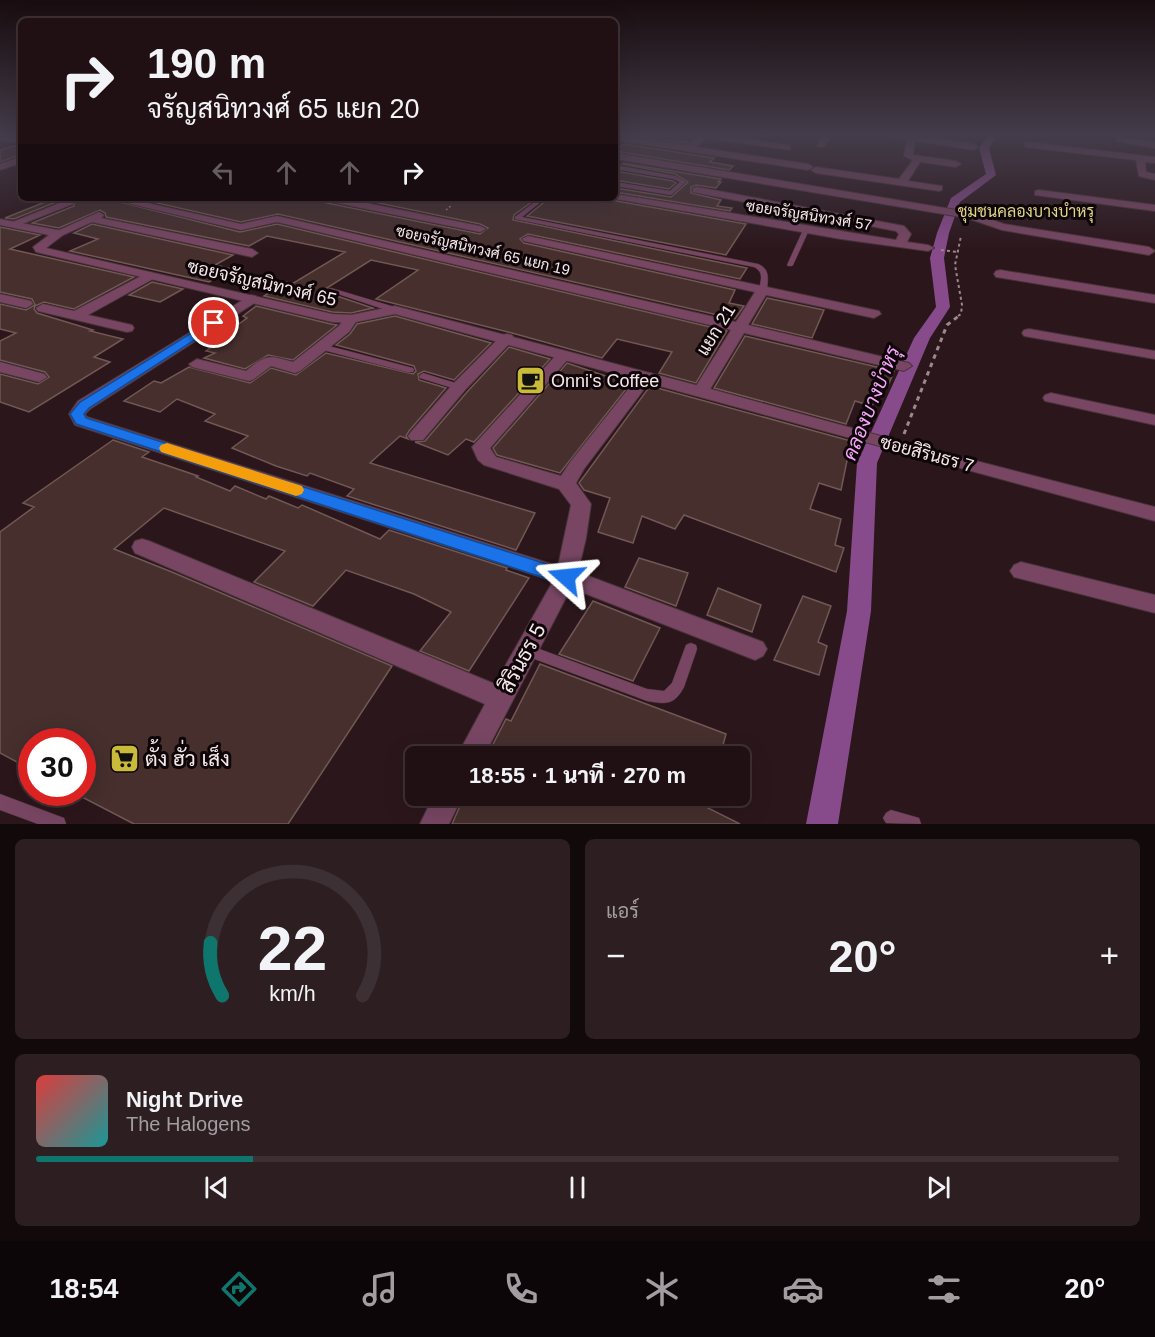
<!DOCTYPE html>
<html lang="th">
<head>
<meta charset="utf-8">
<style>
	:root { --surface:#201014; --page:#2d1e22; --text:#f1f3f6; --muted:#a29da0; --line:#3d3034; --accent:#0f766e }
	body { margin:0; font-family:Arial,Sarabun,sans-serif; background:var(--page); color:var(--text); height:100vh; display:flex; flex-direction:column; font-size:22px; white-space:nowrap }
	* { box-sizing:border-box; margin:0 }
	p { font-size:20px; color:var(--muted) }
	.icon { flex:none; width:33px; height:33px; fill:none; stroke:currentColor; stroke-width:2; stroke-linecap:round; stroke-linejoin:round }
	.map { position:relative; height:824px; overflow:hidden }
	.panel { display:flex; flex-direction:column; gap:15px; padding:15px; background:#12090b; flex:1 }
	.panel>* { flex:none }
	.top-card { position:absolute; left:18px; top:18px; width:600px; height:183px; border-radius:9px; box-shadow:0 6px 24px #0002,0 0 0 2px var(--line); background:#201014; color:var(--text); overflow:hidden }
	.speed { position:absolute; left:18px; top:728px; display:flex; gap:12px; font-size:30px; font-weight:700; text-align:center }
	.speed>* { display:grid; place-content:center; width:78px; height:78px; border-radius:50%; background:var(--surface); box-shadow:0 6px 24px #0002,0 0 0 2px var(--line); line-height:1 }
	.speed .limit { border:9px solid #d22; background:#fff; color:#111 }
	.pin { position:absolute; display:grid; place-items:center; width:51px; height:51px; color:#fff; margin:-26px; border:3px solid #fff; border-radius:50%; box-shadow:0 2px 6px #0007 }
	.me { position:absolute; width:66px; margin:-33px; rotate:288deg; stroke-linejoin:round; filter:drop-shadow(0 0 4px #0008) }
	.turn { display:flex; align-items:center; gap:21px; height:126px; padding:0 30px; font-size:27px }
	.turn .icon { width:78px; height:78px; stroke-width:2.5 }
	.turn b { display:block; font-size:42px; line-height:51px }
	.lanes { display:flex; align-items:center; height:57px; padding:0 30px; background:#0003; justify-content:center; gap:30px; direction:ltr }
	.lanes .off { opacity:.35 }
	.big { font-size:45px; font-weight:800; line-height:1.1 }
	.panel .card { flex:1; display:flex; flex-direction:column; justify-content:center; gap:9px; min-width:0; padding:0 21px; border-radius:9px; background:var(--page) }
	.panel .dial { align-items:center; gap:0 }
	.dial svg { height:156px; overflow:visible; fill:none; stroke:var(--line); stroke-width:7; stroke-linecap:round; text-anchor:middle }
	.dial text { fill:var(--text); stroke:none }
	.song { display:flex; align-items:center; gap:18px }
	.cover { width:72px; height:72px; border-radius:9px; background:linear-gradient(135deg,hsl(0 70% 55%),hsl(180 70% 35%)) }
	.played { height:6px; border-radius:3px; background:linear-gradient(90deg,var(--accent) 20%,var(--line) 20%) }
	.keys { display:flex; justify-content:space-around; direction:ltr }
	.heat { display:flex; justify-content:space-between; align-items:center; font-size:33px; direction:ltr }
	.panel .tiles { flex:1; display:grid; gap:15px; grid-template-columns:1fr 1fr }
	.card:last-child { grid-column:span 2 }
	.trip { position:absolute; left:405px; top:746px; width:345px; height:60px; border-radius:9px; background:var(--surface); box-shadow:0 6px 24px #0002,0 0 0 2px var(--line); font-weight:800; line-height:60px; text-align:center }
	.tab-bar { display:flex; height:96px; justify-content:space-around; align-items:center; background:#0d0608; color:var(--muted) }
	.tab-bar .icon { width:42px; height:42px }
	.tab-bar .active { color:var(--accent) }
	.tab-bar b { font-size:27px; color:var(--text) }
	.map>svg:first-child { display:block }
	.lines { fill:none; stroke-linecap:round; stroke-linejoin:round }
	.canal { fill:#874b8b; fill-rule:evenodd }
	.building { fill:#462f2d; stroke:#725855; stroke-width:1.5 }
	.service-casing { stroke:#483338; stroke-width:1 }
	.minor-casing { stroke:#483338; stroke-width:2 }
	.tertiary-casing { stroke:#483338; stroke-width:2 }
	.path-far2 { stroke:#9a898d; stroke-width:1.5; stroke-dasharray:2 2; stroke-linecap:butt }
	.path-far1 { stroke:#9a898d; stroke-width:2; stroke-dasharray:3 3; stroke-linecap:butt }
	.path { stroke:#9a898d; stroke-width:3; stroke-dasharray:4.5 4.5; stroke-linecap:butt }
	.service { fill:#784663; fill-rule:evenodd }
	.minor { fill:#784663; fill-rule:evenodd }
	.tertiary { fill:#784663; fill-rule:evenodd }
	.route { fill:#1a73e8; stroke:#114b97; stroke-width:1.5 }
	.slow { fill:#f59e0b }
	.labels { text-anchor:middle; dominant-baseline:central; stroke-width:6; stroke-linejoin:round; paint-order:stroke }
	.far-street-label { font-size:15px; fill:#f7e8eb; stroke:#0d0507 }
	.far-neighbourhood-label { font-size:16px; fill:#dfd486; stroke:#0d0507 }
	.street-label { font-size:18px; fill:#f7e8eb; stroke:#0d0507 }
	.poi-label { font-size:18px; fill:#f7e8eb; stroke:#0d0507; text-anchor:start }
	.water-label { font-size:20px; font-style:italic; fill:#f9a6fe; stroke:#0d0507 }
	.near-street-label { font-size:21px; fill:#f7e8eb; stroke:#0d0507 }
	.near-poi-label { font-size:21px; fill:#f7e8eb; stroke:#0d0507; text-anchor:start }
</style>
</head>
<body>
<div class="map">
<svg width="1155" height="824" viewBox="0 0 1155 824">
	<rect width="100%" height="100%" fill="#2b161b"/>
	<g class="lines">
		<path class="canal" d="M988,135H997L989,148L996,175L960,202L949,233L944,258L950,307L930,338L877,463L871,611L838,824H806L847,611L857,463L914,338L936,307L930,258L937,233L951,198L986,174L979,148Z"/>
	</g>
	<g class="building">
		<path d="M691,135L684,141L688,142L686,143L635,136Z"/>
		<path d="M624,144L714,158L710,162L733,166L729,170L615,151Z"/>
		<path d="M13,146L21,147V155L0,162V150Z"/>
		<path d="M623,163L721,179L718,182H721L716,188L696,185L691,187V193L721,200L717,206L732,208L730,211L615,192V188L671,197L688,182L675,174L622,164Z"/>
		<path d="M615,171L673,181L676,183L669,189L615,180Z"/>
		<path d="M55,198H66L14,219L5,218Z"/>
		<path d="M74,198H104L240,232L277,224L727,331L696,383L659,373L672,352L617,339L602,358L512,333L376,299L418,270L371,260L322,291L373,308L351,313L332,312L264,296L287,282L292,284L345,252L267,236L249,246L106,217L105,213L100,210L59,228L32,223L74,206Z"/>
		<path d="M135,198H314L327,203L480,234L488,228L480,224L364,200L368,198H537L514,215L513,220L747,268L740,279L528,234L520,239L524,243L735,290L729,303L744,306L735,319L278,214L241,222Z"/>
		<path d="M538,198H609L611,200L746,224L726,255L527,216L543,203L544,200Z"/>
		<path d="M92,224L233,255L215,265L233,269L209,282L70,251L98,239L74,233Z"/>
		<path d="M0,227L40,235L10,249L134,277L74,309L44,302L35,306L34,309L37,313L93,330L90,331L123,339L94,357L110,362L29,412L0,402V374L38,384L49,377L45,372L0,360V341L16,333L0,329V304L26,310L35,305L32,299L0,292Z"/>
		<path d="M152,282L183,289L160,302L129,295Z"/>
		<path d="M767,298L824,310L812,338L752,324Z"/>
		<path d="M256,306L331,324L337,325L293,360L268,355L245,369L204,358L215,353L206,351L222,340L218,339L247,318L243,316Z"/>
		<path d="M395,316L491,343L454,380L424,371L418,374L419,380L446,388L409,431L406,436L408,439L400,436L370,463L535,513L516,550L347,496L354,489L310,473L307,476L276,466L232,448L248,436L205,421L215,414L177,399L160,412L124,401L154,381L161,383L189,367L250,383L271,368L296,375L326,353L413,374L416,371L414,366L336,345L350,334L357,324Z"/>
		<path d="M745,336L894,371L888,386L881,385L872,406L855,401L846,424L714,388Z"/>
		<path d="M509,347L550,359L474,442L466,439L448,455L415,442L425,441L467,392Z"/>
		<path d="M567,363L630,384L560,473L497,455L493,448Z"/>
		<path d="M650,386L851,441L841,490L819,483L810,509L841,519L835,545L844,548L836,572L684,515L675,529L642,516L633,543L598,532L610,498L584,490L579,483Z"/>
		<path d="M113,440L149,452L142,457L198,476L196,477L230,491L235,486L266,499L269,496L298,508L302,505L380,539L389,530L507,568L506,570L529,578L469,671L420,651L451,612L414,594L346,570L313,606L254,582L285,551L164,508L114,549L172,572L392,666L288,824H134L82,797V741H32V770L0,753V532L34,507L23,503Z"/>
		<path d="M639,558L688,573L676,606L625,587Z"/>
		<path d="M718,588L761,605L752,632L707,615Z"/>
		<path d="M803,596L831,606L818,642L827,646L819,675L774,660Z"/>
		<path d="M593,601L660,628L633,681L559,654Z"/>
		<path d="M540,664L726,734L720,756H487L506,719L511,721Z"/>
		<path d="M465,795H682L740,824H452Z"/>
	</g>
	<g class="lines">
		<defs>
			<g id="service">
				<path d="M615,165L675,176L686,182L671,195L615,186V182L670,191L680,182L674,179L615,169Z"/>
				<path d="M537,200L542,201L522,217L758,264C770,269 768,278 767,289L763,291L759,289C761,280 764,272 754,267L515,219V217Z"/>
				<path d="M806,228L809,230L793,265L792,266H788L787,265L803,230Z"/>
				<path d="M331,288L398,308L399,310L398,312H392L329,291L327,290Z"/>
				<path d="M319,345H325L413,368L414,370L413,372H407L319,349L318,347Z"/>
				<path d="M423,373L462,385L463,387L459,390L420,378L419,376Z"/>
				<path d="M691,643L696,645L697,649L684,687C674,706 665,704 647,701L521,654L520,650L521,646L526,644L647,689L664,691L672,683L686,645Z"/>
				<path d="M0,794L64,818L66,824H38L0,810Z"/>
				<path d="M891,810L919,818L921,824L886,823L883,818L886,813Z"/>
			</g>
			<g id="minor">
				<path d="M0,135L21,137V143L0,140Z"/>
				<path d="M615,135L687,145L701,135H722L787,145L790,146V150L707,138L696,147L808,164L813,167L808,170L615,140Z"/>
				<path d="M824,135H832L824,147H818L817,145Z"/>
				<path d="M883,135H912L974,144L978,147L974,150L915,141L913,155L956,161L961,164L956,167L920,162L908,181L942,186V190L939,191L816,173L811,170L816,167L899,179L913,160L904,156L907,140Z"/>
				<path d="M1119,136L1155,142V148L1116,141V137Z"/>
				<path d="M1028,142L1155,157V163L1145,162L1146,172L1155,174V180L1139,176L1136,160L1025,147V143Z"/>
				<path d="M615,153L969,212L1004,224L1149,247L1155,251L1149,255L1002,230L967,218L615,159Z"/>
				<path d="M21,157V163L0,170V164Z"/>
				<path d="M697,187L904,226L911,234L907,242L928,245L934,248L928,251L841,239L611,198H615V194L896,240L899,234L896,231L693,192V188Z"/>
				<path d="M1039,190L1155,205V211L1035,195V191Z"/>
				<path d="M106,198H125L241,224L277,216L736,322L755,292L524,241L522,239L528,236L879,311L881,314L874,318L766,295L748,325L909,363L912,366L904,371L744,333L709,391L701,396L693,391L731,330L277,222L241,230Z"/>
				<path d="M322,198H342L480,226L486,229L480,232L327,201Z"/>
				<path d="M69,199L73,200V204L17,226L13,227L8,224Z"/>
				<path d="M99,212L104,215L101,218L252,249L258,253L252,257L92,222L63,235L59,236L53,233Z"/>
				<path d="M1000,270L1155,295V303L996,277L994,274L996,271Z"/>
				<path d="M149,272L153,273L155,276L153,279L88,315L132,325L134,328L132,331L127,332L38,311L36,308L43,304L74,311Z"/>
				<path d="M0,294L31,301L33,304L26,308L0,302Z"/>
				<path d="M251,295L256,296L258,299L256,302L90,409L85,414L87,417L558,566L571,505L559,489L484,465L478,460L472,447L559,352H569L571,355L569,358L490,448L496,457L561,476L571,461L641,373H651L654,376L584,469L576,483L591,504L586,538L578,572L763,642L767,649L763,656L755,660L571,588L484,756H457L485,704L135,553L132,547L135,541L142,539L149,541L495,684L553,581L75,425L69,414L78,401Z"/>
				<path d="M351,315L358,319L349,332L300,371L295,373L271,366L254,379L249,381L192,367L189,364L197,359L246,371C267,354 268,355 293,362L339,326L346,316Z"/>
				<path d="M1029,329L1155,351V359L1024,336L1022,333L1024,330Z"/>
				<path d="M507,334L512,335L514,338L512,341L465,390L423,440H411L408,436L411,432L453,384L502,335Z"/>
				<path d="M0,362L44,374L47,377L39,382L0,372Z"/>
				<path d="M1051,393L1155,415V425L1045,401L1043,398L1045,395Z"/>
				<path d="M1021,562L1155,595V613L1014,577L1010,571L1014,565Z"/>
				<path d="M434,795H463L449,824H420Z"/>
			</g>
			<path id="tertiary" d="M0,219L63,231V235L46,248L332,314L351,315L395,306L707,388L899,441L1155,507V521L395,314L351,323L332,322L36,252L33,247L49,235L0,225Z"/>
		</defs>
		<use href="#service" class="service-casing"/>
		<use href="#minor" class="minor-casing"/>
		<use href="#tertiary" class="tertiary-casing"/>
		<path class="path-far2" d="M446,210L452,205"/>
		<g class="path-far1">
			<path d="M941,250L957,252"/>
			<path d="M958,316L961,314L962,305L955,265L961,236"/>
		</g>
		<path class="path" d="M904,434L947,325L960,315"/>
		<use href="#service" class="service"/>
		<use href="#minor" class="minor"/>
		<use href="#tertiary" class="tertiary"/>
	</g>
	<linearGradient id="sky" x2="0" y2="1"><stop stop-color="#180c0f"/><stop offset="0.54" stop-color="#443c4a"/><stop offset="1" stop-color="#443c4a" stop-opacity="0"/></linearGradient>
	<rect width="1155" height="250" fill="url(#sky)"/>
	<path class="route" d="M214,319L219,323L218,325L89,408L84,414L86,418L572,572L574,577L572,582L566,585L76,424L70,414L80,402Z"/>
	<path class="slow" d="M167,443L302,486L304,490L302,494L296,496L161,452L159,448L161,445Z"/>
	<defs>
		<symbol id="cafe-square" viewBox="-11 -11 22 22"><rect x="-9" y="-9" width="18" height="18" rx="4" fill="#caba3a" stroke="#0d0507"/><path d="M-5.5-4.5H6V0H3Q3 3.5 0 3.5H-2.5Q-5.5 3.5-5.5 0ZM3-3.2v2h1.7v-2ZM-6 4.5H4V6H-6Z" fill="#111"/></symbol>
		<symbol id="supermarket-square" viewBox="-11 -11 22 22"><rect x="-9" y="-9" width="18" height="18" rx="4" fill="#caba3a" stroke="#0d0507"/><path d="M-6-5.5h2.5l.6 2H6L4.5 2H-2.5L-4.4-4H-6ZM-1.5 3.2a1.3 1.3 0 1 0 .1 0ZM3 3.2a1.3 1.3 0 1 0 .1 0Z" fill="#111"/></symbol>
	</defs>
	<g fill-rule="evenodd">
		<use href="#cafe-square" x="514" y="364" width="33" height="33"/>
		<use href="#supermarket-square" x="108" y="742" width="33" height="33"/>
	</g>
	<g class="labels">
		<g class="far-street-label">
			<text transform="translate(809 215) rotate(9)">ซอยจรัญสนิทวงศ์ 57</text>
			<text transform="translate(483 250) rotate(13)">ซอยจรัญสนิทวงศ์ 65 แยก 19</text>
		</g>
		<g class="far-neighbourhood-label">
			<text x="1026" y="211">ชุมชนคลองบางบำหรุ</text>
		</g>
		<g class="street-label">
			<text transform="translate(262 283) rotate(13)">ซอยจรัญสนิทวงศ์ 65</text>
			<text transform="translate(716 330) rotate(-58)">แยก 21</text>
			<text transform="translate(927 454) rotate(15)">ซอยสิรินธร 7</text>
		</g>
		<g class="poi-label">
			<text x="551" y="381">Onni's Coffee</text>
		</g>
		<g class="water-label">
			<text transform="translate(871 403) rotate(-68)">คลองบางบำหรุ</text>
		</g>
		<g class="near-street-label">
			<text transform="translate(522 658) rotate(-62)">สิรินธร 5</text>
		</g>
		<g class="near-poi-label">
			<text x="145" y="758">ตั้ง ฮั่ว เส็ง</text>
		</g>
	</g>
</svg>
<div class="speed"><div class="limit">30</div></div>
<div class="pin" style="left:214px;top:323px;background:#d93025"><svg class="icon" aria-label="arrive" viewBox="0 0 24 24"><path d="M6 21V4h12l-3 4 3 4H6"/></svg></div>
<svg class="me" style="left:566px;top:577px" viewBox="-20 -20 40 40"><path d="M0-17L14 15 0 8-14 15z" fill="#1a73e8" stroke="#fff" stroke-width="4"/></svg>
<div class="trip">18:55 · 1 นาที · 270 m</div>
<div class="top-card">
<div class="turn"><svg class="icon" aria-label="right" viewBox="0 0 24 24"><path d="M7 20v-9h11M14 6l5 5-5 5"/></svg><div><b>190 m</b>จรัญสนิทวงศ์ 65 แยก 20</div></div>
<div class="lanes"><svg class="icon off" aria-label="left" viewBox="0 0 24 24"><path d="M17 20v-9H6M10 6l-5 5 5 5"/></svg><svg class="icon off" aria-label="ahead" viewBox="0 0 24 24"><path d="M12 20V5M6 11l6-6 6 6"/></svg><svg class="icon off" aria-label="ahead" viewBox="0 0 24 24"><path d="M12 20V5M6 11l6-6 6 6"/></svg><svg class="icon" aria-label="right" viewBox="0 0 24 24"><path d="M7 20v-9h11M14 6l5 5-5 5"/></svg></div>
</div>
</div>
<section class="panel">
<div class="tiles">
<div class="card dial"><svg viewBox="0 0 100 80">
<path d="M14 69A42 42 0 1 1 86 69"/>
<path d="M14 69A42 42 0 0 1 8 42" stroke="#0f766e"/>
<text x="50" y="56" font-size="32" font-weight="700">22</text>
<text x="50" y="72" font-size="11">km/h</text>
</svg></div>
<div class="card"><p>แอร์</p>
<div class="heat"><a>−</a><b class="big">20°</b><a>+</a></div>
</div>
<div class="card">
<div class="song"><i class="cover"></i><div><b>Night Drive</b><p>The Halogens</p></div></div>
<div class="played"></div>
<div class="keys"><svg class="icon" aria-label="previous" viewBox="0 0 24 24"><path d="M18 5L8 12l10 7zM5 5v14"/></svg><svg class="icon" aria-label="pause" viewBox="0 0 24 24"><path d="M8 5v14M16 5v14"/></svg><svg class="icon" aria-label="next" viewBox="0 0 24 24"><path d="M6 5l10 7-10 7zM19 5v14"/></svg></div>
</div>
</div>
</section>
<nav class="tab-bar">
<b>18:54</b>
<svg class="icon active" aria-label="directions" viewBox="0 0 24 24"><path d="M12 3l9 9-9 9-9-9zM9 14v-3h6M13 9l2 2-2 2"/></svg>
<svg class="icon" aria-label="music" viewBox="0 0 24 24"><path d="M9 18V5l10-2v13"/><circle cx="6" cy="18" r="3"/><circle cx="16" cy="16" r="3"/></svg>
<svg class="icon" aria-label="phone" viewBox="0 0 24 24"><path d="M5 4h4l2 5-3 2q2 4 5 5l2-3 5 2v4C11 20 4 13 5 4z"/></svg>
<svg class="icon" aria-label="climate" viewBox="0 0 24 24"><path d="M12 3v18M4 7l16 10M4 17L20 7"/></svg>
<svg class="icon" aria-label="car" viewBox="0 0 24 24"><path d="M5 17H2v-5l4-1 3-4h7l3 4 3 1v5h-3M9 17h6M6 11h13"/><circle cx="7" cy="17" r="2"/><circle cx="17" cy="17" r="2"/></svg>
<svg class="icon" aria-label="filters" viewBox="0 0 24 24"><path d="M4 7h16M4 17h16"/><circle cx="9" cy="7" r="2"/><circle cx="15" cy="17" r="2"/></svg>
<b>20°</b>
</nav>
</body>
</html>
